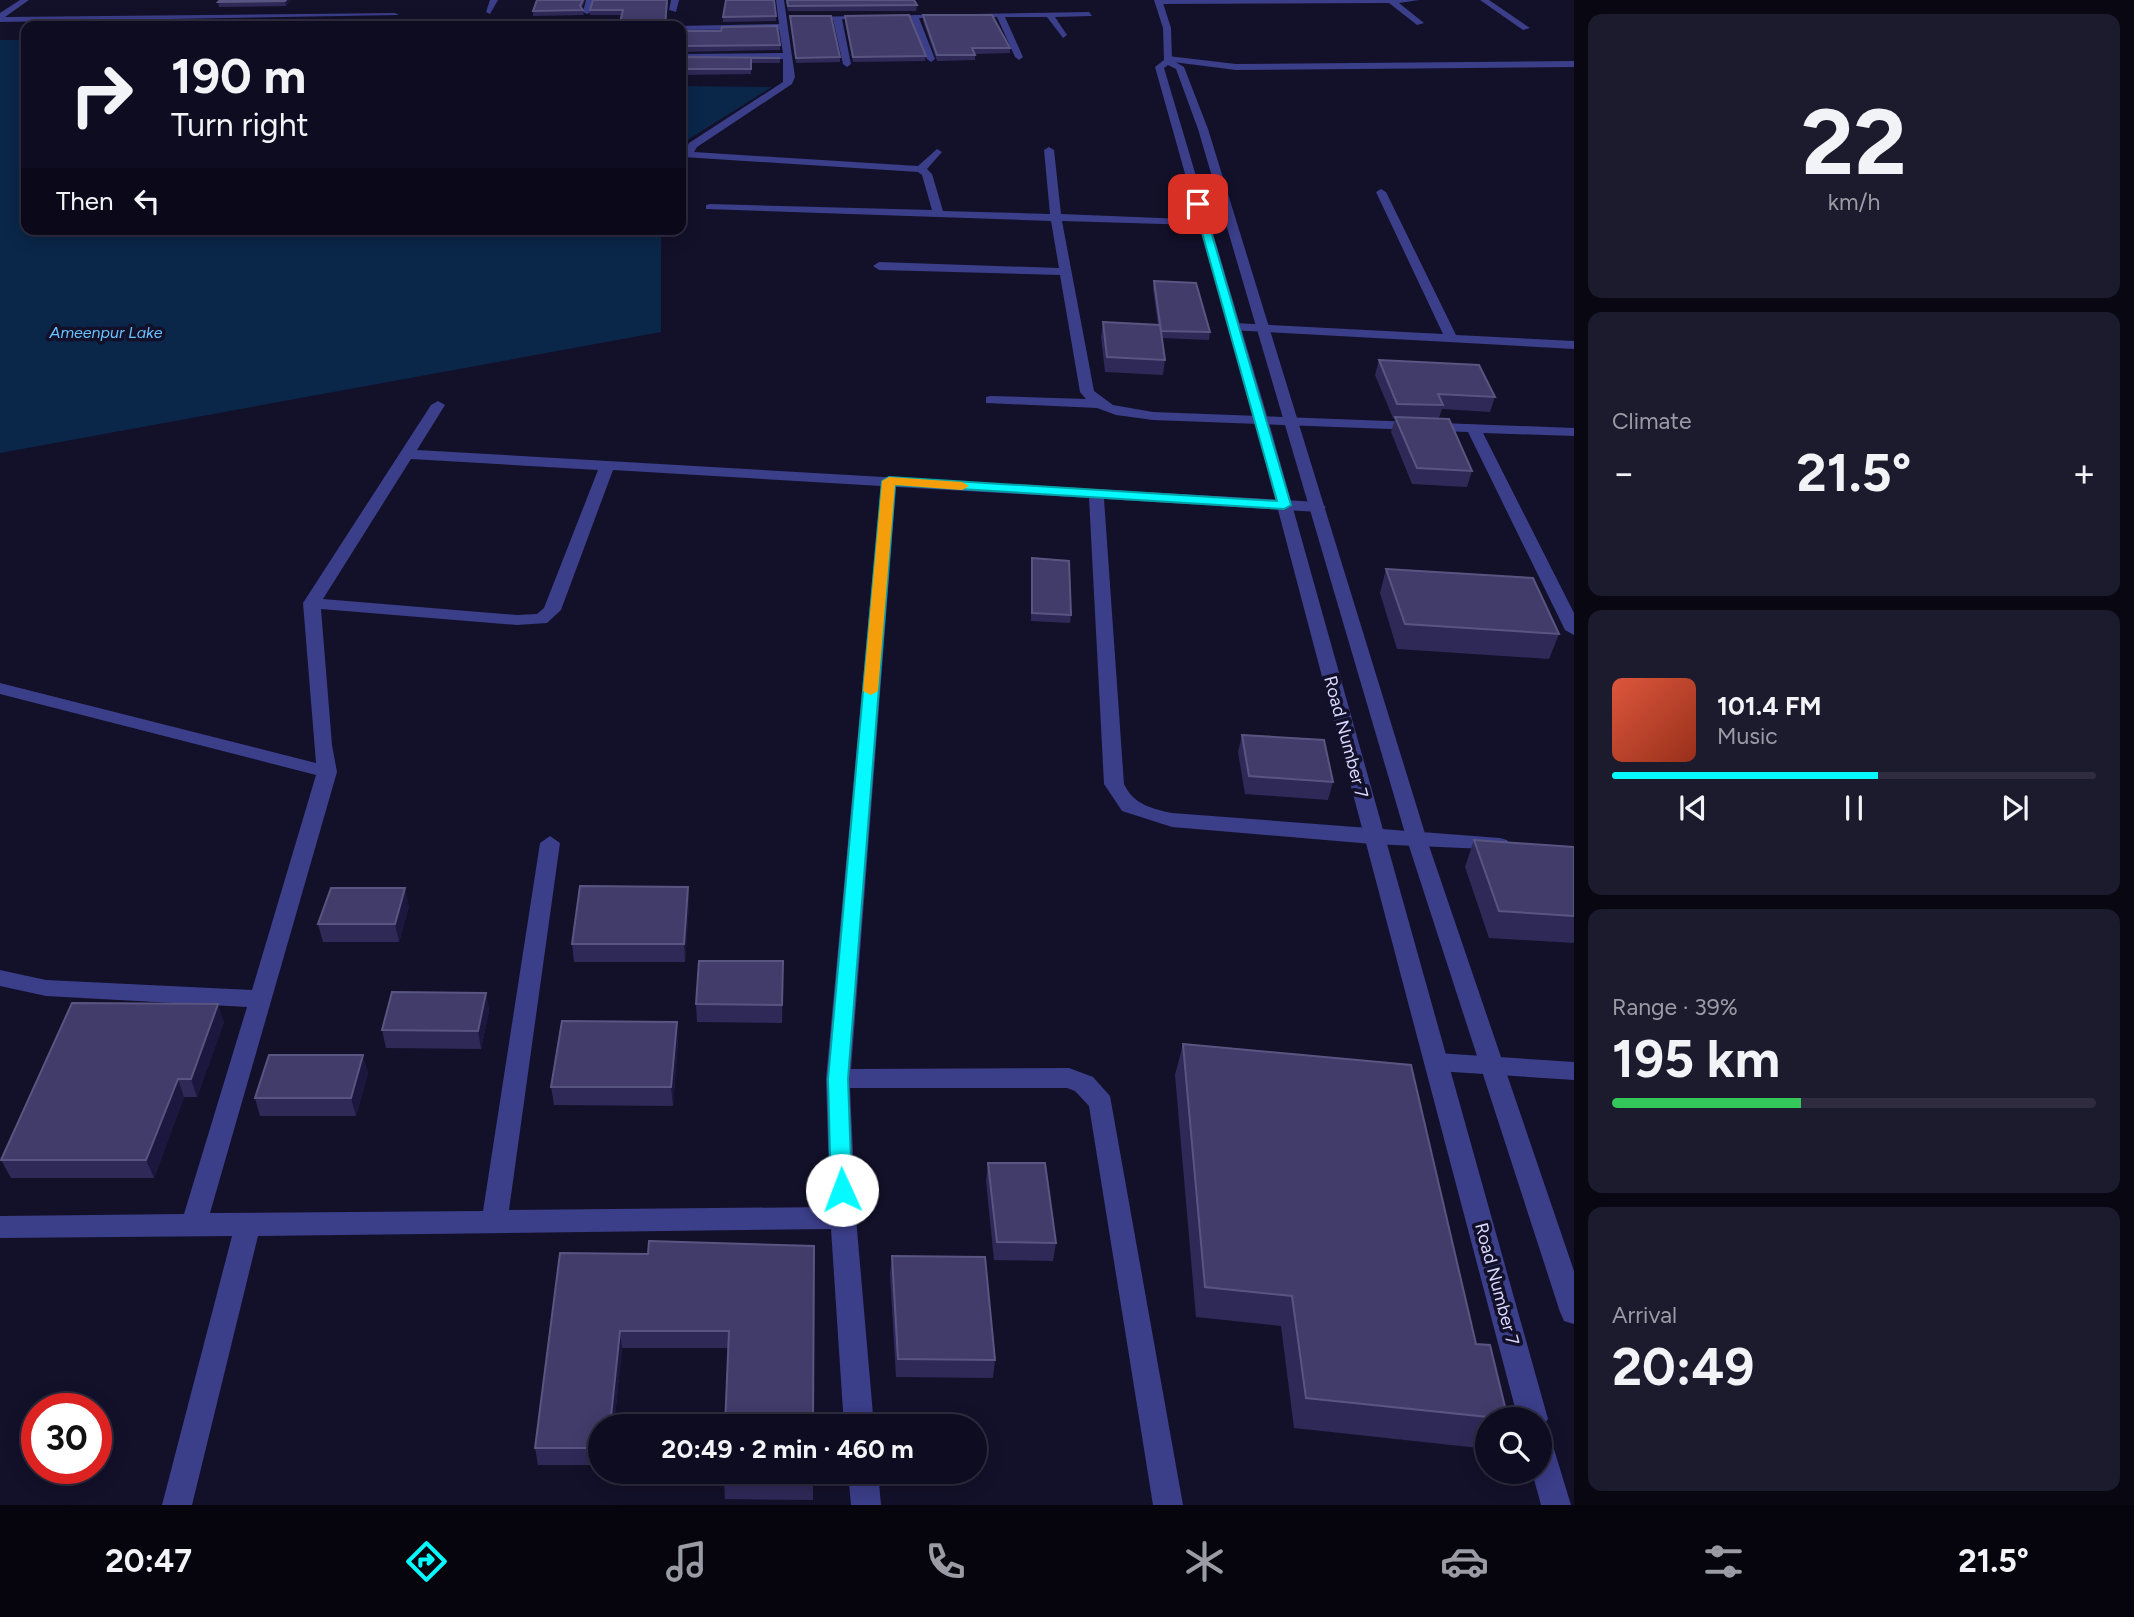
<!DOCTYPE html>
<html lang="en">
<head>
<meta charset="utf-8">
<style>
	:root { --surface:#0e0c20; --page:#1c1a2d; --text:#f1f3f6; --muted:#9b9ba5; --line:#2e2c3e; --accent:#05f9ff }
	body { margin:0; font-family:Figtree,sans-serif; background:var(--page); color:var(--text); height:100vh; display:flex; flex-direction:column; font-size:26px; white-space:nowrap }
	* { box-sizing:border-box; margin:0 }
	p { font-size:23px; color:var(--muted) }
	.icon { flex:none; width:38px; height:38px; fill:none; stroke:currentColor; stroke-width:2; stroke-linecap:round; stroke-linejoin:round }
	.map { position:relative; flex:1; overflow:hidden }
	.side { display:flex; flex-direction:column; gap:14px; padding:14px; background:#080712; width:560px }
	.side>* { flex:none }
	.hud { position:absolute; left:21px; top:21px; width:665px; height:214px; border-radius:14px; box-shadow:0 4px 18px #0003,0 0 0 2px var(--line); background:#0e0c20; color:var(--text); overflow:hidden }
	.buttons { position:absolute; left:1475px; top:1407px; display:grid; gap:14px }
	.buttons a { display:grid; place-items:center; width:77px; height:77px; border-radius:50%; background:var(--surface); box-shadow:0 4px 18px #0003,0 0 0 2px var(--line); font-size:35px }
	.speed { position:absolute; left:21px; top:1393px; display:flex; gap:14px; font-size:35px; font-weight:700; text-align:center }
	.speed>* { display:grid; place-content:center; width:91px; height:91px; border-radius:50%; background:var(--surface); box-shadow:0 4px 18px #0003,0 0 0 2px var(--line); line-height:1 }
	.speed .limit { border:10px solid #d22; background:#fff; color:#111 }
	.pin { position:absolute; display:grid; place-items:center; width:60px; height:60px; color:#fff; margin:-30px; border-radius:14px; box-shadow:0 4px 10px #0006 }
	.me { position:absolute; width:77px; margin:-38px; rotate:358deg; stroke-linejoin:round; filter:drop-shadow(0 0 5px #0008) }
	.turn { display:flex; align-items:center; gap:24px; height:147px; padding:0 35px; font-size:32px }
	.turn .icon { width:91px; height:91px; stroke-width:2.5 }
	.turn b { display:block; font-size:49px; line-height:60px }
	.then { display:flex; align-items:center; height:66px; padding:0 35px; background:#0003; gap:14px; font-size:26px }
	.big { font-size:52px; font-weight:700; line-height:1.1 }
	.side .widget { flex:1; display:flex; flex-direction:column; justify-content:center; gap:10px; min-width:0; padding:0 24px; border-radius:14px; background:var(--page) }
	.side .dial { align-items:center; gap:0 }
	.dial b { font-size:91px; line-height:1 }
	.song { display:flex; align-items:center; gap:21px }
	.cover { width:84px; height:84px; border-radius:10px; background:linear-gradient(135deg,hsl(10 70% 55%),hsl(10 70% 35%)) }
	.played { height:7px; border-radius:4px; background:linear-gradient(90deg,var(--accent) 55%,var(--line) 55%) }
	.keys { display:flex; justify-content:space-around; direction:ltr }
	.heat { display:flex; justify-content:space-between; align-items:center; font-size:38px; direction:ltr }
	.charge { height:10px; border-radius:5px; background:linear-gradient(90deg,#34c759 39%,var(--line) 0) }
	.trip { position:absolute; left:588px; top:1414px; width:399px; height:70px; border-radius:35px; background:var(--surface); box-shadow:0 4px 18px #0003,0 0 0 2px var(--line); font-weight:700; line-height:70px; text-align:center }
	.dock { display:flex; height:112px; justify-content:space-around; align-items:center; background:#06050d; color:var(--muted) }
	.dock .icon { width:49px; height:49px }
	.dock .selected { color:var(--accent) }
	.dock b { font-size:32px; color:var(--text) }
	main { display:flex; flex:1; min-height:0 }
	.map>svg:first-child { display:block }
	.water { fill:#0a2649 }
	.lines { fill:none; stroke-linecap:round; stroke-linejoin:round }
	.minor { fill:#3b3e89; fill-rule:evenodd }
	.tertiary { fill:#3b3e89; fill-rule:evenodd }
	.wall { fill:#2f2958 }
	.shaded-wall { fill:#1c173e }
	.building { fill:#413c6a; stroke:#595581; stroke-width:2 }
	.route { fill:#05f9ff; stroke:#03a2a6; stroke-width:2 }
	.slow { fill:#f59e0b }
	.labels { text-anchor:middle; dominant-baseline:central; stroke-width:7; stroke-linejoin:round; paint-order:stroke }
	.far-water-label { font-size:16px; font-style:italic; fill:#67c4ff; stroke:#13102a }
	.street-label { font-size:18px; fill:#dad9ff; stroke:#13102a }
</style>
</head>
<body>
<main>
<div class="map">
<svg width="1574" height="1505" viewBox="0 0 1574 1505">
	<rect width="100%" height="100%" fill="#13102a"/>
	<g class="water">
		<path d="M0,40H26V229H661V332L0,453Z"/>
		<path d="M681,86L772,87L681,144Z"/>
	</g>
	<g class="lines">
		<g class="minor">
			<path d="M20,0H29L5,17L395,13L399,15L0,22V13Z"/>
			<path d="M490,0H498L490,14L486,12Z"/>
			<path d="M586,0H594L591,12L587,14L583,12Z"/>
			<path d="M671,0H679L676,12L669,10Z"/>
			<path d="M776,0H784L795,77L792,84L697,147L694,152L918,166L937,149L942,152L927,169L932,174L943,211L1050,214L1044,150L1049,147L1054,150L1061,214L1234,221L1236,223L1230,226L1062,221L1094,391L1113,405L1153,412L1574,428V436L1483,433L1574,613V635L1565,630L1468,432L1153,420L1116,415L1097,408L986,403V397L991,396L1086,399L1080,392L1060,275L879,270L873,266L879,262L1059,268L1051,221L706,209V205L710,204L932,210L922,175L918,172L683,157L689,143L783,82V59L681,60V54L783,53L779,29L681,30L677,26L779,24Z"/>
			<path d="M1158,0H1419L1399,3L1424,23L1417,25L1389,3L1160,4L1156,2Z"/>
			<path d="M1480,0H1489L1530,28L1523,30Z"/>
			<path d="M1089,12L1092,16L1055,17L1067,35L1063,38L1047,17H1005L1023,57L1019,60L1015,57L997,17L919,18L935,59L931,62L927,59L911,18L842,19L851,64L847,67L843,64L833,19L801,17Z"/>
			<path d="M1168,56L1236,64L1574,61V67L1236,70L1165,61Z"/>
			<path d="M1381,189L1386,192L1456,335L1574,341V349L1229,330L1228,327L1234,323L1443,334L1376,192Z"/>
			<path d="M438,401L445,405L417,450L1318,502L1326,507L1318,512L1104,499L1124,784C1133,804 1152,809 1172,813L1500,838L1507,840L1510,845L1507,850L1372,844L1172,827L1122,811L1104,784L1089,498L896,487L851,1069L1069,1068L1093,1077L1110,1096L1183,1505H1153L1089,1106L1075,1091L1067,1088H850L856,1218L874,1426H844L831,1229L258,1236L192,1505H162L232,1236L0,1238V1216L184,1214L247,1007L46,996L0,986V970L46,980L252,990L316,775L0,694V683L316,763L303,603L431,405ZM411,459L598,470L544,608L537,614L517,615L323,599ZM613,470L881,486L826,1079L830,1207L509,1210L560,843L550,836L540,843L483,1211L210,1213L337,772L332,745L321,609L517,625L547,623L561,610Z"/>
			<path d="M1437,1053L1574,1062V1080L1437,1071L1429,1069L1425,1062L1429,1055Z"/>
			<path d="M848,1472H878L881,1505H851Z"/>
		</g>
		<g class="tertiary">
			<path d="M1154,0H1162L1171,28L1172,60L1184,67L1208,129L1427,840L1574,1271V1324L1564,1321L1560,1312L1407,840L1198,129L1176,69L1168,65L1164,68L1268,419L1548,1419L1540,1430V1419H1518L1254,419L1155,67L1164,60L1163,28Z"/>
			<path d="M1540,1432L1550,1436L1571,1505H1541L1532,1472H1540Z"/>
		</g>
	</g>
	<g class="wall">
		<path d="M291,0L286,6L219,7L218,2Z"/>
		<path d="M537,0H585L582,8L583,10L584,15L533,16V11Z"/>
		<path d="M593,0H668L666,26H619L622,15H590V10Z"/>
		<path d="M786,0H914L917,5L916,11H788Z"/>
		<path d="M923,15L1010,48V53L975,54V60L937,61L923,21Z"/>
		<path d="M776,16V21L723,22V17Z"/>
		<path d="M790,16L840,57V62L796,63Z"/>
		<path d="M845,16L926,56L925,61L853,62L845,22Z"/>
		<path d="M681,31L780,45V50L681,52Z"/>
		<path d="M681,57L780,58V63H751V74L681,75Z"/>
		<path d="M1154,281L1210,332L1209,340L1162,338L1165,360L1163,375L1105,372L1101,337L1103,322L1158,325L1153,288Z"/>
		<path d="M1379,360L1495,397L1490,412L1442,409L1439,418L1472,471L1467,487L1412,484L1391,432L1395,419L1393,418L1375,375Z"/>
		<path d="M1032,558L1071,615L1070,623L1031,621Z"/>
		<path d="M1386,569L1559,634L1549,659L1397,649L1380,593Z"/>
		<path d="M1242,735L1333,782L1328,800L1245,794L1238,752Z"/>
		<path d="M1474,840L1574,847V943L1489,938L1465,867Z"/>
		<path d="M688,887L689,905L685,962H574L572,944Z"/>
		<path d="M409,906L399,942H323L318,924Z"/>
		<path d="M783,961L782,1023L697,1022L696,1004Z"/>
		<path d="M486,993L489,1011L481,1049L386,1048L382,1030Z"/>
		<path d="M224,1022L197,1097H184L154,1178H11L1,1160Z"/>
		<path d="M678,1040L673,1106L554,1105L551,1087Z"/>
		<path d="M1183,1044L1476,1344L1508,1419H1488V1449L1294,1428L1281,1326L1196,1317L1175,1075Z"/>
		<path d="M368,1073L356,1116H260L255,1098Z"/>
		<path d="M988,1163L1056,1243L1053,1261L994,1260L986,1181Z"/>
		<path d="M814,1246L728,1348H622L614,1426H600V1465H538L535,1448L648,1254Z"/>
		<path d="M892,1256L995,1360L993,1378L896,1377L890,1274Z"/>
		<path d="M813,1472V1500L725,1499L724,1482Z"/>
	</g>
	<g class="shaded-wall">
		<path d="M286,0H291L286,6L285,1Z"/>
		<path d="M688,887L689,905L685,962L684,944Z"/>
		<path d="M405,888L409,906L399,942L395,924Z"/>
		<path d="M486,993L489,1011L481,1049L478,1031Z"/>
		<path d="M218,1004L224,1022L197,1097L191,1079Z"/>
		<path d="M677,1022L678,1040L673,1106L671,1087Z"/>
		<path d="M363,1055L368,1073L356,1116L351,1098Z"/>
		<path d="M178,1079L184,1097L154,1178L146,1160Z"/>
		<path d="M620,1331L622,1348L614,1426H610Z"/>
	</g>
	<g class="building">
		<path d="M220,0H286L285,1L218,2Z"/>
		<path d="M537,0H583L580,6L583,10L533,11Z"/>
		<path d="M593,0H667L665,26H619L623,10H590Z"/>
		<path d="M726,0H774L776,16L723,17Z"/>
		<path d="M787,0H914L917,5L788,6Z"/>
		<path d="M909,15L926,56L853,57L845,16Z"/>
		<path d="M923,15H992L1010,48H972L975,55H937Z"/>
		<path d="M790,16H831L840,57L796,58Z"/>
		<path d="M777,26L780,45L681,46V31H721L722,27Z"/>
		<path d="M681,57L780,58H751V69H681Z"/>
		<path d="M1154,281L1196,283L1210,332L1161,331Z"/>
		<path d="M1103,322L1160,325L1165,360L1107,357Z"/>
		<path d="M1379,360L1479,365L1495,397L1438,394L1443,405L1397,404Z"/>
		<path d="M1395,417L1449,419L1472,471L1417,468Z"/>
		<path d="M1032,558L1069,561L1071,615L1032,613Z"/>
		<path d="M1386,569L1533,578L1559,634L1405,624Z"/>
		<path d="M1242,735L1324,740L1333,782L1249,776Z"/>
		<path d="M1474,840L1574,847V916L1499,911Z"/>
		<path d="M580,886L688,887L684,944H572Z"/>
		<path d="M331,888H405L395,924H318Z"/>
		<path d="M699,961H783L782,1005L696,1004Z"/>
		<path d="M392,992L486,993L478,1031L382,1030Z"/>
		<path d="M72,1003L218,1004L191,1079H178L146,1160H1Z"/>
		<path d="M562,1021L677,1022L671,1087H551Z"/>
		<path d="M1183,1044L1411,1065L1476,1344L1490,1345L1508,1419L1306,1398L1292,1296L1205,1287Z"/>
		<path d="M269,1055H363L351,1098H255Z"/>
		<path d="M988,1163H1045L1056,1243L997,1242Z"/>
		<path d="M649,1241L814,1246L813,1426H725L729,1331H620L610,1426H600V1448H535L560,1253L648,1254Z"/>
		<path d="M892,1256L985,1257L995,1360L898,1359Z"/>
		<path d="M724,1472H813V1483L724,1482Z"/>
	</g>
	<path class="route" d="M1198,201L1203,204L1291,505L1284,509L895,485L848,1079L852,1190L849,1197L842,1199L834,1197L831,1190L828,1079L882,481L889,477L1277,501L1194,204Z"/>
	<path class="slow" d="M889,477L962,482L969,486L962,490L895,485L878,691L871,695L863,691L882,481Z"/>
	<g class="labels">
		<g class="far-water-label">
			<text x="106" y="332">Ameenpur Lake</text>
		</g>
		<g class="street-label">
			<text transform="translate(1346 737) rotate(75)">Road Number 7</text>
			<text transform="translate(1497 1284) rotate(75)">Road Number 7</text>
		</g>
	</g>
</svg>
<div class="buttons">
<a><svg class="icon" aria-label="search" viewBox="0 0 24 24"><circle cx="10" cy="10" r="6"/><path d="M15 15l6 6"/></svg></a>
</div>
<div class="speed"><div class="limit">30</div></div>
<div class="pin" style="left:1198px;top:204px;background:#d93025"><svg class="icon" aria-label="arrive" viewBox="0 0 24 24"><path d="M6 21V4h12l-3 4 3 4H6"/></svg></div>
<svg class="me" style="left:842px;top:1190px" viewBox="-20 -20 40 40"><circle r="19" fill="#fff"/><path d="M0-13L10 11 0 6-10 11z" fill="#05f9ff"/></svg>
<div class="trip">20:49 · 2 min · 460 m</div>
<div class="hud">
<div class="turn"><svg class="icon" aria-label="right" viewBox="0 0 24 24"><path d="M7 20v-9h11M14 6l5 5-5 5"/></svg><div><b>190 m</b>Turn right</div></div>
<div class="then">Then<svg class="icon" aria-label="left" viewBox="0 0 24 24"><path d="M17 20v-9H6M10 6l-5 5 5 5"/></svg></div>
</div>
</div>
<section class="side">
<div class="widget dial"><b>22</b><p>km/h</p></div>
<div class="widget"><p>Climate</p>
<div class="heat"><a>−</a><b class="big">21.5°</b><a>+</a></div>
</div>
<div class="widget">
<div class="song"><i class="cover"></i><div><b>101.4 FM</b><p>Music</p></div></div>
<div class="played"></div>
<div class="keys"><svg class="icon" aria-label="previous" viewBox="0 0 24 24"><path d="M18 5L8 12l10 7zM5 5v14"/></svg><svg class="icon" aria-label="pause" viewBox="0 0 24 24"><path d="M8 5v14M16 5v14"/></svg><svg class="icon" aria-label="next" viewBox="0 0 24 24"><path d="M6 5l10 7-10 7zM19 5v14"/></svg></div>
</div>
<div class="widget"><p>Range · 39%</p><b class="big">195 km</b><div class="charge"></div></div>
<div class="widget"><p>Arrival</p><b class="big">20:49</b></div>
</section>
</main>
<nav class="dock">
<b>20:47</b>
<svg class="icon selected" aria-label="directions" viewBox="0 0 24 24"><path d="M12 3l9 9-9 9-9-9zM9 14v-3h6M13 9l2 2-2 2"/></svg>
<svg class="icon" aria-label="music" viewBox="0 0 24 24"><path d="M9 18V5l10-2v13"/><circle cx="6" cy="18" r="3"/><circle cx="16" cy="16" r="3"/></svg>
<svg class="icon" aria-label="phone" viewBox="0 0 24 24"><path d="M5 4h4l2 5-3 2q2 4 5 5l2-3 5 2v4C11 20 4 13 5 4z"/></svg>
<svg class="icon" aria-label="climate" viewBox="0 0 24 24"><path d="M12 3v18M4 7l16 10M4 17L20 7"/></svg>
<svg class="icon" aria-label="car" viewBox="0 0 24 24"><path d="M5 17H2v-5l4-1 3-4h7l3 4 3 1v5h-3M9 17h6M6 11h13"/><circle cx="7" cy="17" r="2"/><circle cx="17" cy="17" r="2"/></svg>
<svg class="icon" aria-label="filters" viewBox="0 0 24 24"><path d="M4 7h16M4 17h16"/><circle cx="9" cy="7" r="2"/><circle cx="15" cy="17" r="2"/></svg>
<b>21.5°</b>
</nav>
</body>
</html>
